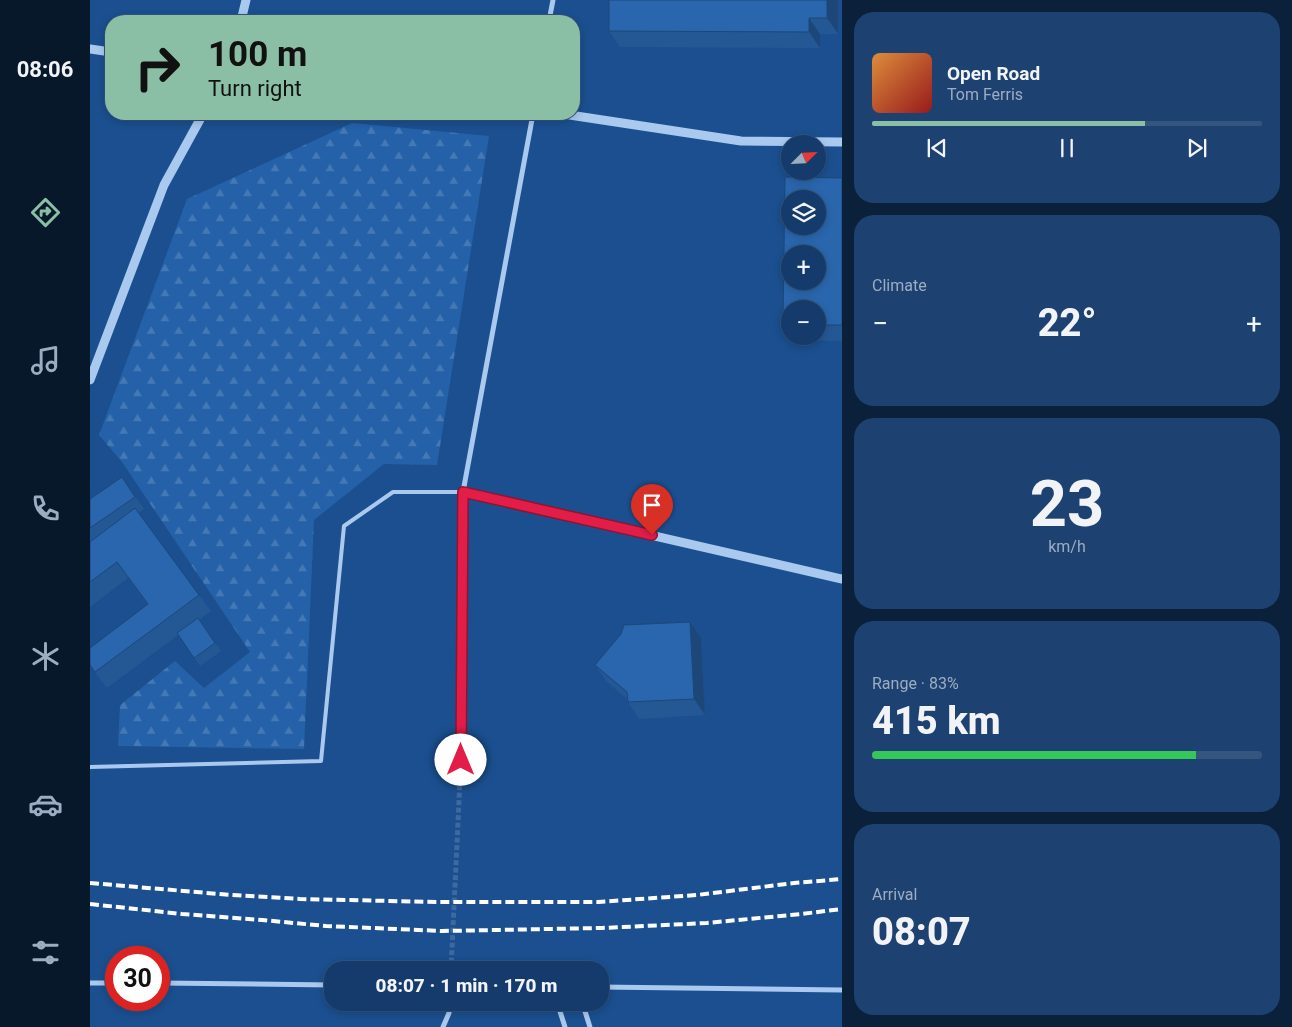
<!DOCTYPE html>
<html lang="en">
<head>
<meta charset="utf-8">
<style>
	:root { --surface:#143b6b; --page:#1d4271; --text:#f1f3f6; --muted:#9dadc1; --line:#33557e; --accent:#8abfa5 }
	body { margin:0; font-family:Roboto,sans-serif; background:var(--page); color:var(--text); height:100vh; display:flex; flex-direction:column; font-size:19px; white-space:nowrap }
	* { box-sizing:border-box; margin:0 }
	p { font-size:16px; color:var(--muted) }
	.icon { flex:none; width:28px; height:28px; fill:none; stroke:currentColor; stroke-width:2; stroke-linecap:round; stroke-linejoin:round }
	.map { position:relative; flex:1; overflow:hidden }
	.sheet { display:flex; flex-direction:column; gap:12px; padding:12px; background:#0b203b; width:450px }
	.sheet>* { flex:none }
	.hud { position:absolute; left:15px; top:15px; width:475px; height:105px; border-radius:20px; box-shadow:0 2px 8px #0003,0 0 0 1px var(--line); background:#8abfa5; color:#111; overflow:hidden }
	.needle { width:32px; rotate:66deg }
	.fabs { position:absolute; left:691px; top:135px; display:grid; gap:10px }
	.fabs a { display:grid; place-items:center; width:45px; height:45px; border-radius:50%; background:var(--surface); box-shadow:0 2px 8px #0003,0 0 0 1px var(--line); font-size:25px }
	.speed { position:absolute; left:15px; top:946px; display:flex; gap:10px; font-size:25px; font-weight:700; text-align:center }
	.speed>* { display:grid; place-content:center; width:65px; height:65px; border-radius:50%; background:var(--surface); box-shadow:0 2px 8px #0003,0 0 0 1px var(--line); line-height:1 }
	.speed .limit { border:8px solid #d22; background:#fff; color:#111 }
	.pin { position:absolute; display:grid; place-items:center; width:42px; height:42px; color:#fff; margin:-51px -21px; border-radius:50% 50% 50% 0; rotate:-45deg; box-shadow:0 0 5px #0007 }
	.pin .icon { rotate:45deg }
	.me { position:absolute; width:55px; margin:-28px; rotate:0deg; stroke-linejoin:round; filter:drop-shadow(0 0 4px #0008) }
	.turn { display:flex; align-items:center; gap:18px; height:105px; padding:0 20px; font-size:22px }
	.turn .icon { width:65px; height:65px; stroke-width:2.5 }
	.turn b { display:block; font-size:35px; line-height:42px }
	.big { font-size:38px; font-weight:800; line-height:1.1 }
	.sheet .widget { flex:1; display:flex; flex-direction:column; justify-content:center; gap:8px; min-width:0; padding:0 18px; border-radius:20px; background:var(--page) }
	.sheet .dial { align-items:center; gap:0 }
	.dial b { font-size:65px; line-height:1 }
	.song { display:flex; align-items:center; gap:15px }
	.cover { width:60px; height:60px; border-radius:8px; background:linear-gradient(135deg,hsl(30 70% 55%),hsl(0 70% 35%)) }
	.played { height:5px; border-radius:2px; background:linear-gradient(90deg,var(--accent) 70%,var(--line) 70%) }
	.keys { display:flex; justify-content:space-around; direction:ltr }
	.heat { display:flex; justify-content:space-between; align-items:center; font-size:28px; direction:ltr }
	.charge { height:8px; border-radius:4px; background:linear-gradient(90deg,#34c759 83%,var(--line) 0) }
	.trip { position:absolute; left:234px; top:961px; width:285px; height:50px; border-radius:20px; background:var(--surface); box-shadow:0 2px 8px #0003,0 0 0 1px var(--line); font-weight:800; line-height:50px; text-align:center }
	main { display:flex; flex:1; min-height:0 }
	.tabs { display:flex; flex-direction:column; width:90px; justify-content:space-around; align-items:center; background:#08182b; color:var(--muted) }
	.tabs .icon { width:35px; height:35px }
	.tabs .selected { color:var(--accent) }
	.tabs b { font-size:22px; color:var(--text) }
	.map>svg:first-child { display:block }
	.forest { fill:url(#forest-firs) }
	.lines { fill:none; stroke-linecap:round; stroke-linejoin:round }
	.minor-tunnel { stroke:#3d69a0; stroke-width:5; stroke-dasharray:5 2.5; stroke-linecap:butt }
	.service { stroke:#a9c9ee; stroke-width:4 }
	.minor { stroke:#a9c9ee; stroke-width:5 }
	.tertiary { stroke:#a9c9ee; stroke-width:9 }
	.rail { stroke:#fff; stroke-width:4; stroke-dasharray:9 4; stroke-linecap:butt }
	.wall { fill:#245895 }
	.shaded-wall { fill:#1d4779 }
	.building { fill:#2a66ad; stroke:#1d4779; fill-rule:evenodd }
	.route-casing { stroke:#92132f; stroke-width:12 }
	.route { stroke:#e11d48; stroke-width:9 }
</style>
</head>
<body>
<main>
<nav class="tabs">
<b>08:06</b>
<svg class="icon selected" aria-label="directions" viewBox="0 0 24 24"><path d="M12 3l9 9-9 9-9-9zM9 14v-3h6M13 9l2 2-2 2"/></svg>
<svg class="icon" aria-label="music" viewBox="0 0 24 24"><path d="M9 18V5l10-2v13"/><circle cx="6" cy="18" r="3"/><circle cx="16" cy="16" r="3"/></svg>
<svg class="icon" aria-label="phone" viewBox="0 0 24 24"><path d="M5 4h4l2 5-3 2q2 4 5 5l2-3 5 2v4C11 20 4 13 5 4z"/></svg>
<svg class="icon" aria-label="climate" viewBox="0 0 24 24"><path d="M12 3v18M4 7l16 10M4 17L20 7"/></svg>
<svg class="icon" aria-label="car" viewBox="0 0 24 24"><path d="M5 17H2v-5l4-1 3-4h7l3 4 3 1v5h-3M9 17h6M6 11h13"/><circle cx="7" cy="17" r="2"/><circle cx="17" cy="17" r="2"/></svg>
<svg class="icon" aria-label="filters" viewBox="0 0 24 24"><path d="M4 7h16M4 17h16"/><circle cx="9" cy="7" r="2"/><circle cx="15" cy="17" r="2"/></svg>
</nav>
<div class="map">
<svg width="752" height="1027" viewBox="0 0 752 1027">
	<defs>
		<pattern id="forest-firs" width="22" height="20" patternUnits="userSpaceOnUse" patternTransform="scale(1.25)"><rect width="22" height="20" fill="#2461a8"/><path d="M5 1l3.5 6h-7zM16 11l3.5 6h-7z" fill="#4579b5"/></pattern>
	</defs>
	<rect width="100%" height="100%" fill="#1b4f8f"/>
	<path class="forest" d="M262,123L399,136L347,465L294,464L224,520L214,749L28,746L30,705L85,661L114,688L160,652L32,462L9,435L97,199Z"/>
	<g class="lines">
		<g class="minor-tunnel">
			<path d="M361,970L371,759"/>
			<path d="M359,1013V1002"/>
		</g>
		<path class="service" d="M0,767L231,761L254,526L303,492H373"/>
		<g class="minor">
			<path d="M459,21L463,0"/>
			<path d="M371,759L373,492L443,114"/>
			<path d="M0,983H26"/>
			<path d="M69,983L242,985"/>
			<path d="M510,987L752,990"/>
			<path d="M467,1002L475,1027"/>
			<path d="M492,1002L500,1027"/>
			<path d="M353,1027L359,1013"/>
		</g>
		<g class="tertiary">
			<path d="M151,21L156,0"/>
			<path d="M0,49L21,52"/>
			<path d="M473,114L651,141L752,142"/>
			<path d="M0,380L74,185L113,114"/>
			<path d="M373,492L752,579"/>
		</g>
		<g class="rail">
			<path d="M0,883L141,895L210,899L347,902H508L607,895L704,883L752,879"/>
			<path d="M0,904L92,914L172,920L236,926L352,931L512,928L617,923L711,914L752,909"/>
		</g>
	</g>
	<g class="wall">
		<path d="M519,0H748V34H730V48L530,47L519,31Z"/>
		<path d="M752,178V341L704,340L701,336H728V309H700V334L693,324Z"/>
		<path d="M32,477L54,509L48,513L121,611L109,620L131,651L110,666L88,635L17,688L0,666V648L58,605L38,578L0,607V499Z"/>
		<path d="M611,638L615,715L549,719L538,702L537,699L516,681L505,665Z"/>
	</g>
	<g class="shaded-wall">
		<path d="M737,0H748V34L737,18Z"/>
		<path d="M719,18L730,34V48L719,32Z"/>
		<path d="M600,622L611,638L615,715L604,699Z"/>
	</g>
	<g class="building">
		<path d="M519,0H737V18H719V32L519,31Z"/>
		<path d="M695,177L752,178V325H728V309H700V324H693ZM700,199H728V226H700ZM700,254H728V281H700Z"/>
		<path d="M32,477L45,497L0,528V499Z"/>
		<path d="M45,508L109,595L5,672L0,665V648L58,604L27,562L0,582V542Z"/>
		<path d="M108,618L125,643L104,658L87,633Z"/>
		<path d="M600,622L604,699L538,702L537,692L505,665L531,634L534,625Z"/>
	</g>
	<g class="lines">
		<defs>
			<path id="route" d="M371,760L373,492L562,535"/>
		</defs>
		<use href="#route" class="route-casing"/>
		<use href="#route" class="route"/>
	</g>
</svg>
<div class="fabs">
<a><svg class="needle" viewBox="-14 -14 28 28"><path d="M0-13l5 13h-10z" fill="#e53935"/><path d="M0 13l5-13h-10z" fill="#9dadc1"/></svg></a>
<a><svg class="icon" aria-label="layers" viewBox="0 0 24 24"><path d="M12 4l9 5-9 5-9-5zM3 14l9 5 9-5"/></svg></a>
<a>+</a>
<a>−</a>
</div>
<div class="speed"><div class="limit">30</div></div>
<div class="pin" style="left:562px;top:535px;background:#d93025"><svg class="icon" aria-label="arrive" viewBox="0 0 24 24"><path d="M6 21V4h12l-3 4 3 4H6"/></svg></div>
<svg class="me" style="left:371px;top:760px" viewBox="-20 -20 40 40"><circle r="19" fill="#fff"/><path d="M0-13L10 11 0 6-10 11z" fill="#e11d48"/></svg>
<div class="trip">08:07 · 1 min · 170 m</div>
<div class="hud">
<div class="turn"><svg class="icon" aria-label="right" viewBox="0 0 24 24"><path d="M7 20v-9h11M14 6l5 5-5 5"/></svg><div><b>100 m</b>Turn right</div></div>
</div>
</div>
<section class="sheet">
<div class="widget">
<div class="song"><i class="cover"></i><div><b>Open Road</b><p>Tom Ferris</p></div></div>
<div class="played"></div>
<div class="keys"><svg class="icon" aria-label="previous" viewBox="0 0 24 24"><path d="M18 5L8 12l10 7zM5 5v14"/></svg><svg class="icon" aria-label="pause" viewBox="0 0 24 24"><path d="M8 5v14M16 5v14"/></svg><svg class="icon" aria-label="next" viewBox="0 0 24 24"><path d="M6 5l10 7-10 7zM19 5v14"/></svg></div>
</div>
<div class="widget"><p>Climate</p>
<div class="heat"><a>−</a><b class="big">22°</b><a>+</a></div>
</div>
<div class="widget dial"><b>23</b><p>km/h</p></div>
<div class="widget"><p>Range · 83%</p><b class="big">415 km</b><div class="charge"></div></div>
<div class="widget"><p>Arrival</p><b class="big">08:07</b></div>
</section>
</main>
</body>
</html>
